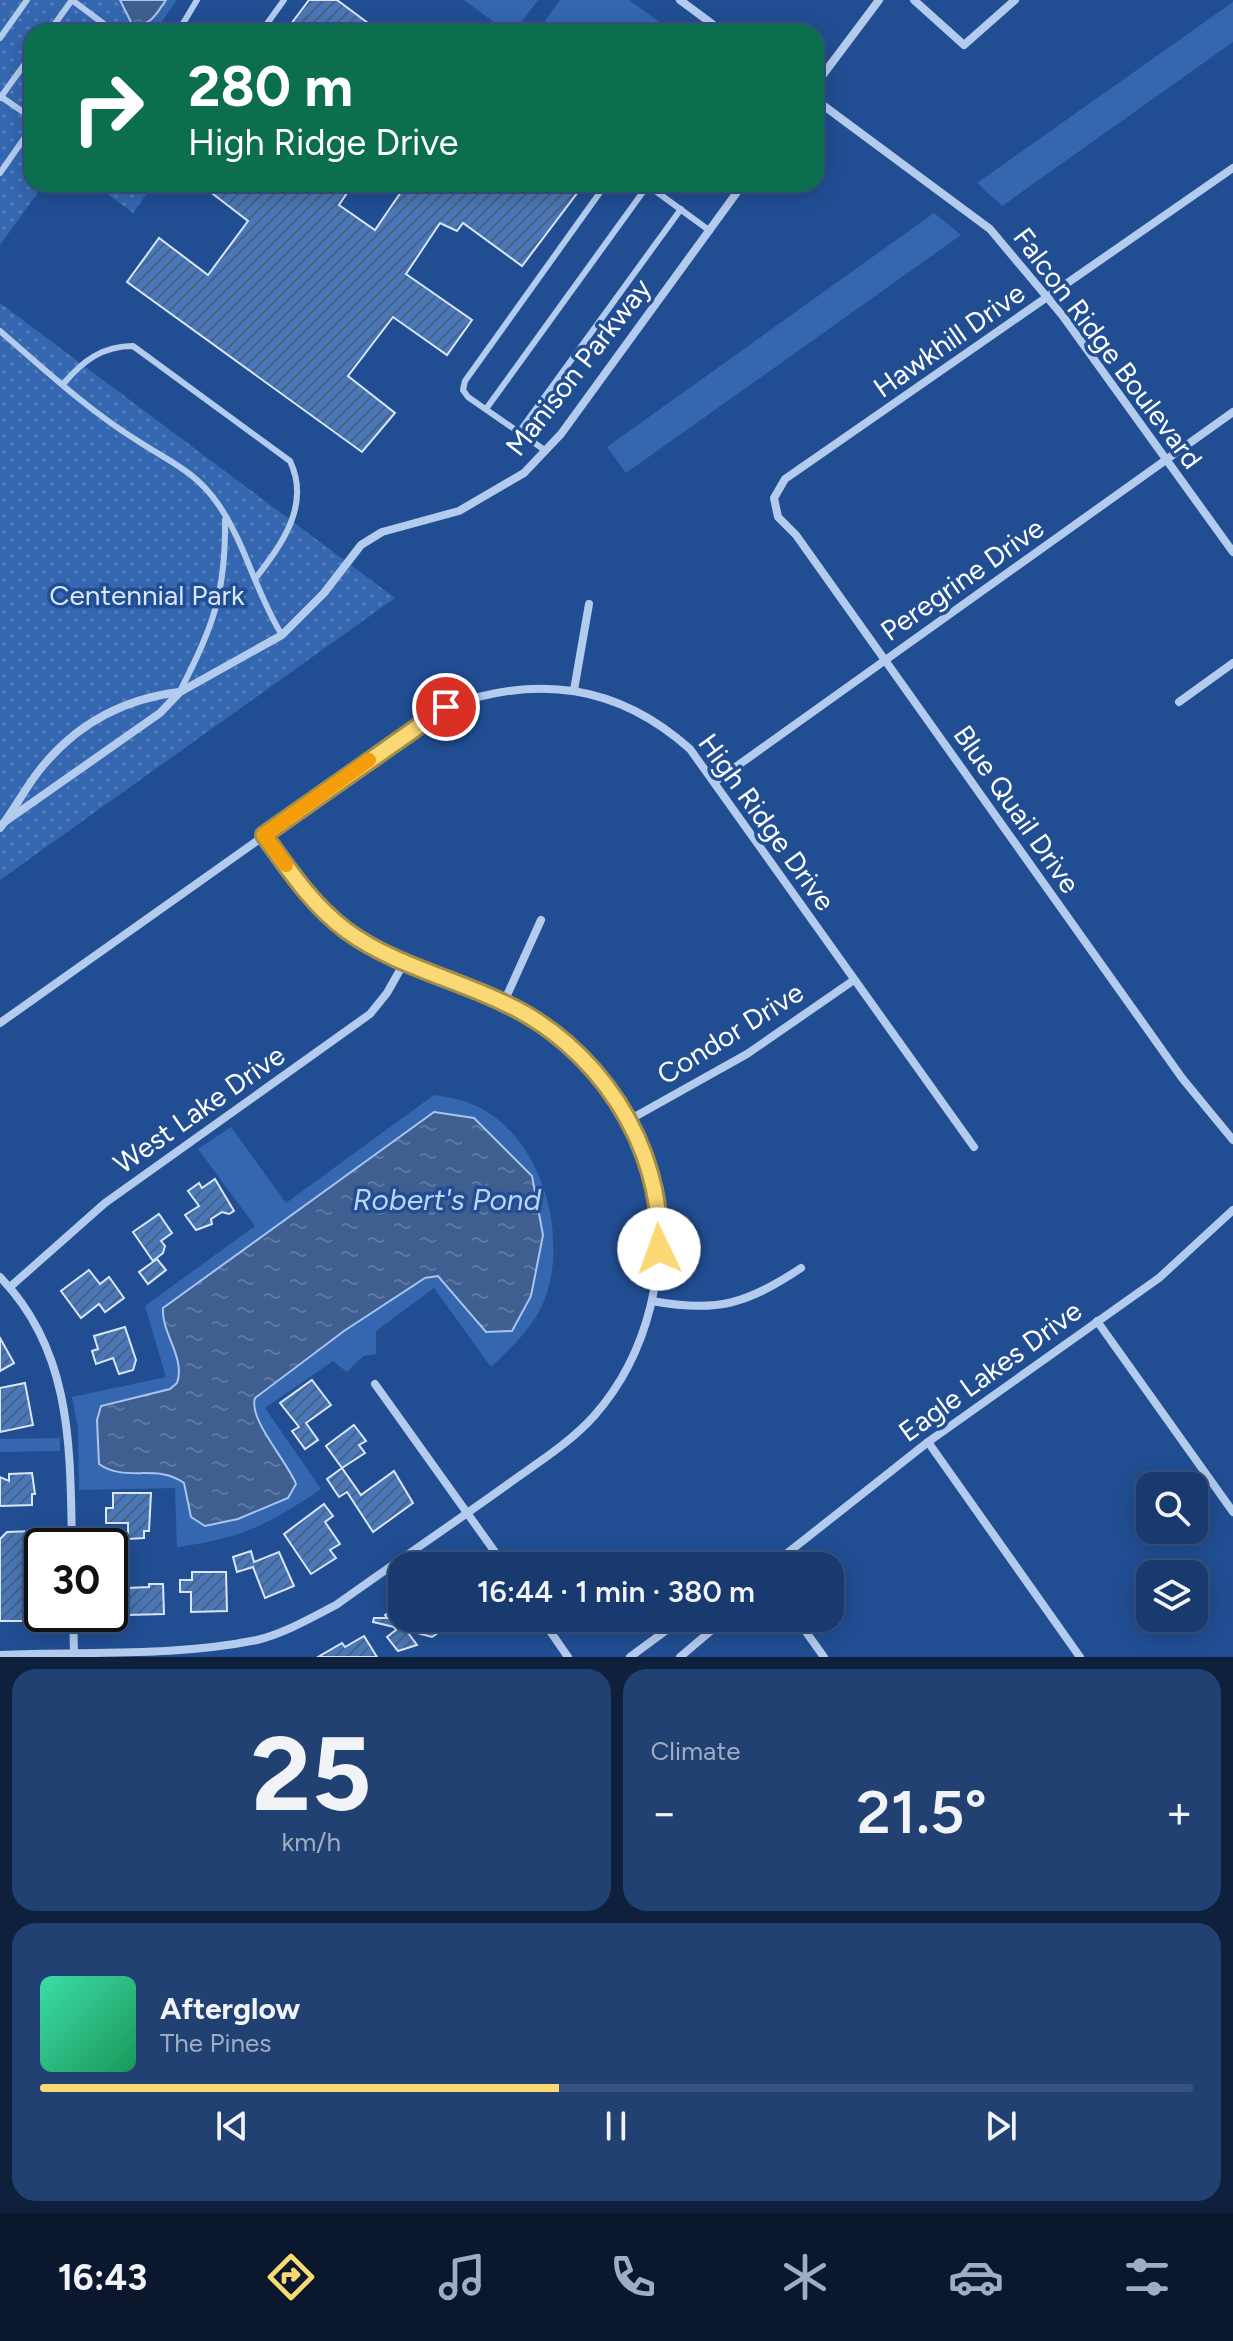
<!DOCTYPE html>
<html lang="en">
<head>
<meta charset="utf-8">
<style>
	:root { --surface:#193a6e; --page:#224173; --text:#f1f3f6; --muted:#9fadc2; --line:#375481; --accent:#fad974 }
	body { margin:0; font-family:Figtree,sans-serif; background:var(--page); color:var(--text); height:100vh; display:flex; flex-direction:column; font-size:30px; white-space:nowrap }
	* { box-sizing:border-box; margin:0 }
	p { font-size:26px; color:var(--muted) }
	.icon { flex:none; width:44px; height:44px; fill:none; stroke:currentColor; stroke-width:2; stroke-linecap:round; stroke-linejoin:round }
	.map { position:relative; height:1657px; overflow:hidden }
	.side { display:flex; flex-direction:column; gap:12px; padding:12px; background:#0e203c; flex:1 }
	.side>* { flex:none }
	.hud { position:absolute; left:24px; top:24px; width:800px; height:168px; border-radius:24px; box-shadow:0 4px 20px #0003,0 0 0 2px var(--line); background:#0b6e4f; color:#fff; overflow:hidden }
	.fabs { position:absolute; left:1136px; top:1472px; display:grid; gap:16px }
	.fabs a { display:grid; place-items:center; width:72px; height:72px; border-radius:16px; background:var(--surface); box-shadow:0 4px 20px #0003,0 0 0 2px var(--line); font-size:40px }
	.speed { position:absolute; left:24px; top:1528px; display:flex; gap:16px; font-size:40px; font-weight:700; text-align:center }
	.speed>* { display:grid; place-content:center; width:104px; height:104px; border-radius:50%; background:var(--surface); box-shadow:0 4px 20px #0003,0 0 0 2px var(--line); line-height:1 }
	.speed .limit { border:4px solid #111; border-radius:12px; background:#fff; color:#111 }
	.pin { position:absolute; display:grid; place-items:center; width:68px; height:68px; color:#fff; margin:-34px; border:4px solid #fff; border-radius:50%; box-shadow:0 2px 8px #0007 }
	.me { position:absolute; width:88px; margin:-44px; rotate:357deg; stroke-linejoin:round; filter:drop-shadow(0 0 6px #0008) }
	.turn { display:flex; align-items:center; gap:28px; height:168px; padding:0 32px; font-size:36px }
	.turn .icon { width:104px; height:104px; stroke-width:2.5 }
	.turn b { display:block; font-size:56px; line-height:68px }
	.big { font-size:60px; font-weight:600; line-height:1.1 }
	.side .widget { flex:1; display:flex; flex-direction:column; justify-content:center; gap:12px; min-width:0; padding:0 28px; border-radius:24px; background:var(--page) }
	.side .dial { align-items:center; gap:0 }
	.dial b { font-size:104px; line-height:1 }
	.song { display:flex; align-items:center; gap:24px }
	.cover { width:96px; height:96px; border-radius:12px; background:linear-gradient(135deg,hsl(160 70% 55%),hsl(150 70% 35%)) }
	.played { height:8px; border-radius:4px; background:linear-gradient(90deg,var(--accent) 45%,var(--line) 45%) }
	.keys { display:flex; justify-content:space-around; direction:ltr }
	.heat { display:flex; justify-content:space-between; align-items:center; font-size:44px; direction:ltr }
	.side .tiles { flex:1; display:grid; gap:12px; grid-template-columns:1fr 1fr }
	.widget:last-child { grid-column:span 2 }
	.trip { position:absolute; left:388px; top:1552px; width:456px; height:80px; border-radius:24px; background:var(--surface); box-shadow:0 4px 20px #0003,0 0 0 2px var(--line); font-weight:600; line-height:80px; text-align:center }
	.dock { display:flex; height:128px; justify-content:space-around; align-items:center; background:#0a172c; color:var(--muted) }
	.dock .icon { width:56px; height:56px }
	.dock .active { color:var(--accent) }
	.dock b { font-size:36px; color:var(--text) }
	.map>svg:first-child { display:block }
	.green { fill:#3467b0 }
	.park { fill:url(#park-dots) }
	.water { fill:url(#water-ripples); stroke:#a7c5ef; stroke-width:2 }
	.building { fill:url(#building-hatch); stroke:#d9e6fa; stroke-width:2 }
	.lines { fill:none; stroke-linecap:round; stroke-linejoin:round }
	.lane { stroke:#b3cbed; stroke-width:6 }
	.street { stroke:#b3cbed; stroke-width:8 }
	.route-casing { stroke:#a28d4b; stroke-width:20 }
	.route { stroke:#fad974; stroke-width:14 }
	.slow { stroke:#f59e0b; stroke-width:14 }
	.labels { text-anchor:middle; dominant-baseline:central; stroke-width:7; stroke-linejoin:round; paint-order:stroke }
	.street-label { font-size:28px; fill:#fff; stroke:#214e93 }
	.park-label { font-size:28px; fill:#d9e6fa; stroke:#214e93 }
	.water-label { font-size:30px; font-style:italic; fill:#bfd5f4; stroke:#214e93 }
</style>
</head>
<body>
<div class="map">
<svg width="1233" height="1657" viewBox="0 0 1233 1657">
	<defs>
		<pattern id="park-dots" width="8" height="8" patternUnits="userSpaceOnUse" patternTransform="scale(2)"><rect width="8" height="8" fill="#3467b0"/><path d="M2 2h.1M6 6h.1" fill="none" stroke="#527ebc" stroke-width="1.8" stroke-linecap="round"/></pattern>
		<pattern id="water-ripples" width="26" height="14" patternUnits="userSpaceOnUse" patternTransform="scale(2)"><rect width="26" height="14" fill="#3f5f91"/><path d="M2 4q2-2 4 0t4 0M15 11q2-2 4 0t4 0" fill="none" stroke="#5c77a2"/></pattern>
		<pattern id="building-hatch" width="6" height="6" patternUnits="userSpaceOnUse" patternTransform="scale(2)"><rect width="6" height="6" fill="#4977b9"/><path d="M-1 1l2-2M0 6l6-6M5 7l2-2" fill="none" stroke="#4a6282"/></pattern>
	</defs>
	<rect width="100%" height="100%" fill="#214e93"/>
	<g class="green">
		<path d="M464,0H538L514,32H507Z"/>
		<path d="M560,0H629L673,32H537Z"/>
		<path d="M1233,2V42L1002,206L977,183Z"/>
		<path d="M934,213L961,235L626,473L607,447Z"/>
		<path d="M434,1095C444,1097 455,1098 464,1101C538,1125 569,1228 546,1296C535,1326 513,1346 491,1367L434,1288L376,1331V1354L363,1356L347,1372L333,1361L265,1408L321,1489C268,1525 240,1539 177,1547L175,1488L79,1490L78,1428L72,1397L166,1377L145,1306L255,1226L198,1149L231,1127L286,1203Z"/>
		<path d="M60,1438V1451L0,1452V1439Z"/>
	</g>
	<g class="park">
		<path d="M0,0H177L154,32H32V184H44L0,245Z"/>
		<path d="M94,184H154L133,213Z"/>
		<path d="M0,303L395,598L0,880Z"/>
	</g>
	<g class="water">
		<path d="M120,0H166C156,14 151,27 132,24Z"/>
		<path d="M434,1112L474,1118L532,1176L543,1235L531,1296L512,1331L486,1332L438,1276L425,1278L344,1331L255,1398C248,1419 287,1461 296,1484L288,1498L238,1519L205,1526L191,1517L184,1483C157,1463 125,1483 99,1464L97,1420L101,1406L170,1389L177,1383C186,1358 161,1333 163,1308Z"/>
	</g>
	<g class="building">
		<path d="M309,0H337L380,32H285Z"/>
		<path d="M200,184H280L289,191L293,184H353L339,205L375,230L401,192L390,184H567L578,192L522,266L463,223L457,231L440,223L406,274L472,320L447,355L393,317L348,376L395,413L362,452L127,282L159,238L208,275L248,221Z"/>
		<path d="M215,1179L234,1211L229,1214L222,1212L211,1219L212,1224L196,1230L185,1215L199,1206L188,1191L199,1183L202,1188Z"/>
		<path d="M159,1214L172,1233L161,1241L165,1246L163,1253L153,1261L133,1232Z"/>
		<path d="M157,1259L166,1270L148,1284L139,1272Z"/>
		<path d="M89,1270L100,1284L109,1277L124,1298L105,1312L99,1304L81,1318L61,1291Z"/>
		<path d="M125,1327L136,1360L133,1370L119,1374L113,1358L96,1364L92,1351L98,1349L94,1336Z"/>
		<path d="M0,1338L14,1363L0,1371Z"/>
		<path d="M312,1380L331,1405L306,1423L318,1440L305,1449L292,1431L299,1427L280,1403Z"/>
		<path d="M25,1383L33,1425L0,1432V1388Z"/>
		<path d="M354,1425L366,1441L359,1445L365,1453L342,1468L361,1495L394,1471L413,1503L373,1532L347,1492L339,1497L327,1479L342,1468L326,1446Z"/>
		<path d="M32,1473L35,1494H32V1505L0,1506V1477L9,1481V1474Z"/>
		<path d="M113,1493H151L149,1531H144V1538L128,1539V1523H106V1508H113Z"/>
		<path d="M324,1504L333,1516L325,1522L340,1544L330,1550L336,1558L311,1574L284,1534Z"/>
		<path d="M33,1531L34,1563H28L29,1603H36L37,1621H0V1539L7,1532Z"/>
		<path d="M251,1551L254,1562L279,1552L294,1586L265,1598L253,1567L237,1572L233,1557Z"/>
		<rect x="110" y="1563" width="13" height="21"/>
		<path d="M192,1572H226L227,1611L191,1612V1592H180V1580H192Z"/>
		<path d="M149,1584H163L164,1614L128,1615L127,1588L149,1587Z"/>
		<path d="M402,1603V1618H431L441,1631L432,1637L406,1630L417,1645L398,1651L387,1637L396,1630L394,1627L373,1622L374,1618H387L385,1615Z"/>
		<path d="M441,1618H474L452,1633Z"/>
		<path d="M364,1636L377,1657H318L342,1643L345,1647Z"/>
	</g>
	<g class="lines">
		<g class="lane">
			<path d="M49,32L72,0L104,24L99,32"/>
			<path d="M178,32L197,0"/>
			<path d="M261,32L284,0"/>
			<path d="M0,38L27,0"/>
			<path d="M0,96L32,118"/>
			<path d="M0,98L32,54"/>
			<path d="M0,173L32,127"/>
			<path d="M646,184L710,231"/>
			<path d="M0,331C43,368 89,411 138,441C170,462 195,471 218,504C246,544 256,594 282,635"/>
			<path d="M64,383C83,361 102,346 133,346L290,461C311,505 282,544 255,579"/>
			<path d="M486,409L648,185"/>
			<path d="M519,432L681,209"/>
			<path d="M546,451L468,397L463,390L465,381L606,184"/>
			<path d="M180,691C213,628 226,592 225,520"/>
		</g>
		<g class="street">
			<path d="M680,0L723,32"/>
			<path d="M914,0L964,45L1015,0"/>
			<path d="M816,84L879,0"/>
			<path d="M816,100L990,229L1062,315L1233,552"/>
			<path d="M1233,168L785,479L774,498L778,517L796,535L1182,1078L1233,1140"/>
			<path d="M574,690L589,604"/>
			<path d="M1179,702L1233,663"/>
			<path d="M716,781L1233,412"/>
			<path d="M6,821L160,713L180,692L282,635L324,593L361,545L382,532L459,511L524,473L561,434L743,184"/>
			<path d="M0,828C15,809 26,786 42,767C77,724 124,699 179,692"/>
			<path d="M504,1002L541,920"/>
			<path d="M0,1023L446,707C537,674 617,684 690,749L974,1147"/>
			<path d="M629,1120L747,1054L854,980"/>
			<path d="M0,1277C73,1352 70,1449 72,1546"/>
			<path d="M10,1287L105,1203L370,1014L387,993L405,961"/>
			<path d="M652,1301C717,1313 747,1304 801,1268"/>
			<path d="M1097,1321L1233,1512"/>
			<path d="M375,1384L505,1566"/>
			<path d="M928,1442L1080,1657"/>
			<path d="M771,1566L928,1442L1159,1278L1233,1210"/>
			<path d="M73,1614L74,1652"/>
			<path d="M541,1618L568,1657"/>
			<path d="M796,1618L824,1657"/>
			<path d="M0,1655C85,1651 175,1657 257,1640C285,1633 311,1618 336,1605C392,1565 448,1527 504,1487C534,1465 569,1444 594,1416C648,1355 671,1263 652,1184C637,1119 597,1061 542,1024C482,983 405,974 347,930C312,904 289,869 264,835"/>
			<path d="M630,1657L683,1618"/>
			<path d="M680,1657L726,1618"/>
		</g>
	</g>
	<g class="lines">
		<defs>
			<path id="route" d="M446,707L264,835C289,870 312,905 347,931C392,964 452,978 502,1002C596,1044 664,1145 659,1249"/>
		</defs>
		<use href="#route" class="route-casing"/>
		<use href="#route" class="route"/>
		<path class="slow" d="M286,865L264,835L369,760"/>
	</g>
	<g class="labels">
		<g class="street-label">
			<text transform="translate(949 340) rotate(-35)">Hawkhill Drive</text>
			<text transform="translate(1108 348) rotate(53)">Falcon Ridge Boulevard</text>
			<text transform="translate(578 367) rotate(-52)">Manison Parkway</text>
			<text transform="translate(962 579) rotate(-35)">Peregrine Drive</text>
			<text transform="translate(1017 809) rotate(55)">Blue Quail Drive</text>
			<text transform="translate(767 822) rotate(54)">High Ridge Drive</text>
			<text transform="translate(730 1033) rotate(-32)">Condor Drive</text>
			<text transform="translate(199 1109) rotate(-35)">West Lake Drive</text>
			<text transform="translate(990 1371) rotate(-36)">Eagle Lakes Drive</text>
		</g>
		<g class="park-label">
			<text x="147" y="595">Centennial Park</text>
		</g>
		<g class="water-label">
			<text x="447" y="1199">Robert's Pond</text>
		</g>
	</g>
</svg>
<div class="fabs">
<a><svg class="icon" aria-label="search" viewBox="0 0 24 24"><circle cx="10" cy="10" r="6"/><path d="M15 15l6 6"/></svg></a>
<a><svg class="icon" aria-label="layers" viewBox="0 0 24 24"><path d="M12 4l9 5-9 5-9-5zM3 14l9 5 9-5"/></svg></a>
</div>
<div class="speed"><div class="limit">30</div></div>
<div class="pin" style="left:446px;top:707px;background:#d93025"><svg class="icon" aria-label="arrive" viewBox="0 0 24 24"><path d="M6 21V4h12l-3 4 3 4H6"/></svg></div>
<svg class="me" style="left:659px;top:1249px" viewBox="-20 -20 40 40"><circle r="19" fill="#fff"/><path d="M0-13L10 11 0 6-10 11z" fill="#fad974"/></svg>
<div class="trip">16:44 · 1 min · 380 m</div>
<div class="hud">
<div class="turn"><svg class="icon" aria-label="right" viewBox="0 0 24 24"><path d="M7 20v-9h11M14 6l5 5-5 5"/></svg><div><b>280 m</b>High Ridge Drive</div></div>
</div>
</div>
<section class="side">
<div class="tiles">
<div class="widget dial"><b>25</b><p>km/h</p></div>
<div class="widget"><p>Climate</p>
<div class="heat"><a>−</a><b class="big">21.5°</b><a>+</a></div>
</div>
<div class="widget">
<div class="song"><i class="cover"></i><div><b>Afterglow</b><p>The Pines</p></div></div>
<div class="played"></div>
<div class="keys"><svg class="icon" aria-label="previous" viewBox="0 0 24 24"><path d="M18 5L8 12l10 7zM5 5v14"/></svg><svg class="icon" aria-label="pause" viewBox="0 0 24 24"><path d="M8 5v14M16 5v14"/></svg><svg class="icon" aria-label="next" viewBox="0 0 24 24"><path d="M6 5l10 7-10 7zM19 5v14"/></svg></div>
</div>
</div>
</section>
<nav class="dock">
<b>16:43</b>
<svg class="icon active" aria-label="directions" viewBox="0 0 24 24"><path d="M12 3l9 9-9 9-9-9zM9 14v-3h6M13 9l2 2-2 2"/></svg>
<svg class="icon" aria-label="music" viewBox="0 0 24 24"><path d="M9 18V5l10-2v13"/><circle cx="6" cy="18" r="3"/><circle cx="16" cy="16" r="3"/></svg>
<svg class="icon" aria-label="phone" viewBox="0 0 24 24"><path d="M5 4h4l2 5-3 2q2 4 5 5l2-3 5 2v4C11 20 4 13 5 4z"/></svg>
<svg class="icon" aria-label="climate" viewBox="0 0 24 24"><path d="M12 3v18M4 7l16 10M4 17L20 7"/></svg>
<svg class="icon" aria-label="car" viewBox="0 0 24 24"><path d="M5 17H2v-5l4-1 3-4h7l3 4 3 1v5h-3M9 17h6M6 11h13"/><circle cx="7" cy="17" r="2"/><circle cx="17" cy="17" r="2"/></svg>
<svg class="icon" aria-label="filters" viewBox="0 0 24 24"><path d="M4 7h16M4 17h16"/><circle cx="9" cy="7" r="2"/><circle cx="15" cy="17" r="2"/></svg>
</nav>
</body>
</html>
